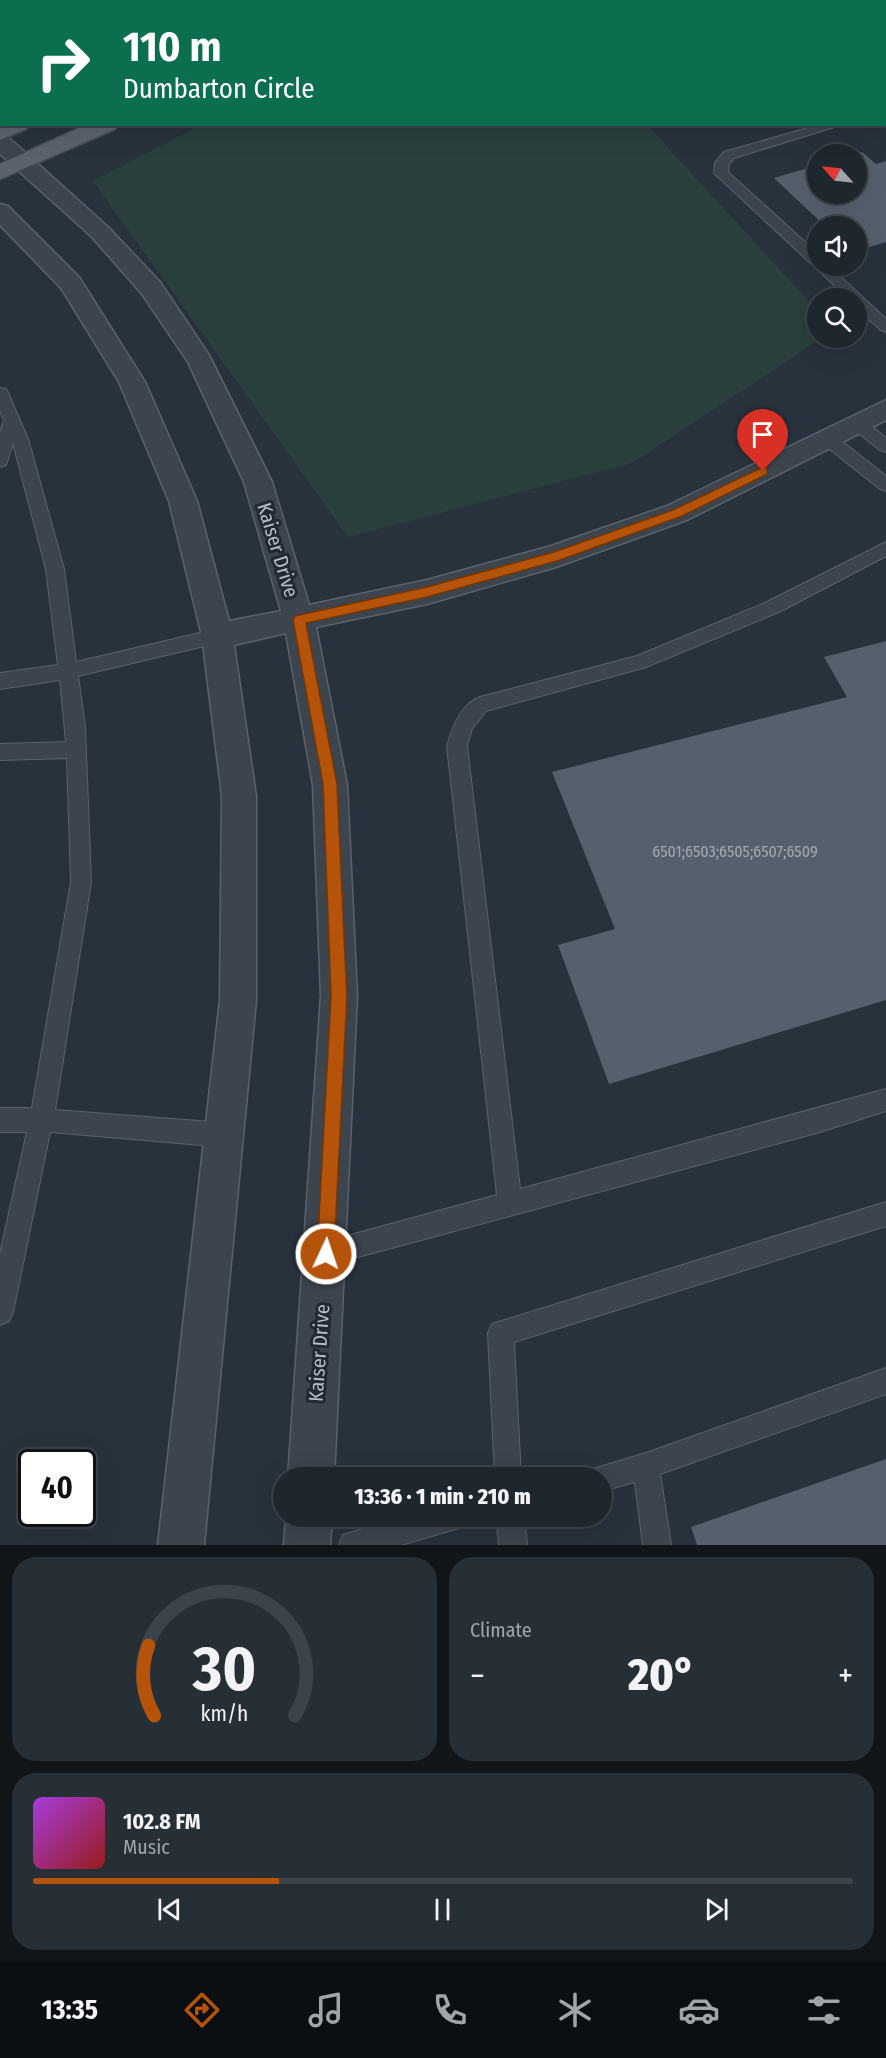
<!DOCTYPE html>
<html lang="en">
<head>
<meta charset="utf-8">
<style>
	:root { --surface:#1e262e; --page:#262e36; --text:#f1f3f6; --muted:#a1a5aa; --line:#3c434a; --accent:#b45309 }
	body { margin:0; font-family:"Fira Sans Condensed",sans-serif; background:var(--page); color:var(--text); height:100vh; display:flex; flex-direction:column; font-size:22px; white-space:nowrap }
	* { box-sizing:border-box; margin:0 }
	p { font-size:20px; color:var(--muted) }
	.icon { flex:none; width:33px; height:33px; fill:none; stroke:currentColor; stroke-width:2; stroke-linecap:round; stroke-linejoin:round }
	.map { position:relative; height:1545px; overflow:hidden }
	.drawer { display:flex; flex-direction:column; gap:12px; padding:12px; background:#101519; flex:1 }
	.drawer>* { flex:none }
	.guide { position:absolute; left:0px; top:0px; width:886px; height:126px; box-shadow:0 6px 24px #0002,0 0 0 2px var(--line); background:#0b6e4f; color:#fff; overflow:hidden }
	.needle { width:39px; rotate:297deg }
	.fabs { position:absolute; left:807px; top:144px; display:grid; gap:12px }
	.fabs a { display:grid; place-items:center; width:60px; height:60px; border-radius:50%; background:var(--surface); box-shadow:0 6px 24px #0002,0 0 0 2px var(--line); font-size:30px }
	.speed { position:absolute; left:18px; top:1449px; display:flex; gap:12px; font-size:30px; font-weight:700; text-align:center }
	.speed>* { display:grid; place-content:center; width:78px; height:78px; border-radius:50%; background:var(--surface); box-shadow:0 6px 24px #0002,0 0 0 2px var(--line); line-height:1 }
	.speed .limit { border:3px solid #111; border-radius:9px; background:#fff; color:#111 }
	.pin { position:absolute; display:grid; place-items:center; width:51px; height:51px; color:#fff; margin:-62px -26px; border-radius:50% 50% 50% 0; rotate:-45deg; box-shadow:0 0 6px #0007 }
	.pin .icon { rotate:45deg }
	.me { position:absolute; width:66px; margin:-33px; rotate:3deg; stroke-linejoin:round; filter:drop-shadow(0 0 4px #0008) }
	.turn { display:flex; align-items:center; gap:21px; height:126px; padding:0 24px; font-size:27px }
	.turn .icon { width:78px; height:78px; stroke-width:2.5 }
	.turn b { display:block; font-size:42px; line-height:51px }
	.big { font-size:45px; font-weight:800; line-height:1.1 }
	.drawer .tile { flex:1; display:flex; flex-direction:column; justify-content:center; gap:9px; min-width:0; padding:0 21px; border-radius:24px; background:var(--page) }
	.drawer .dial { align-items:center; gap:0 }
	.dial svg { height:156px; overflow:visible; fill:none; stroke:var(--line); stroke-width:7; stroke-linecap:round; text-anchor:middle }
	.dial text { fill:var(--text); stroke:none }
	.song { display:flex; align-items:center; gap:18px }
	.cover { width:72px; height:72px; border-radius:9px; background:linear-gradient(135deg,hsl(280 70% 55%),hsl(0 70% 35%)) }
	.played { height:6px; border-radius:3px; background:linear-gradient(90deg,var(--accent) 30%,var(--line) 30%) }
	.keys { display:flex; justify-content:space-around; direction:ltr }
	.heat { display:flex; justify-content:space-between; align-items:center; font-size:33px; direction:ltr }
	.drawer .tiles { flex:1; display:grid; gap:12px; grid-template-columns:1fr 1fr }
	.tile:last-child { grid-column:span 2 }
	.trip { position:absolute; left:273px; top:1467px; width:339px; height:60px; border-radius:30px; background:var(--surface); box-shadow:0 6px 24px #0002,0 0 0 2px var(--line); font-weight:800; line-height:60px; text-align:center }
	.tabs { display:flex; height:96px; justify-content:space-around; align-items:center; background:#0c0f12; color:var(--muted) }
	.tabs .icon { width:42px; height:42px }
	.tabs .active { color:var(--accent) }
	.tabs b { font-size:27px; color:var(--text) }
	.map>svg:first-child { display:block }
	.green { fill:#2b3f3f }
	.building { fill:#56606d }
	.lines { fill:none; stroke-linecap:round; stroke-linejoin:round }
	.service-casing { stroke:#5a626b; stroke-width:2 }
	.minor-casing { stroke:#5a626b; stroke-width:3 }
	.tertiary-casing { stroke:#5a626b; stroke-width:3 }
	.primary-casing { stroke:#454d57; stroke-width:3 }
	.service { fill:#3c444e; fill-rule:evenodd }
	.minor { fill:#3c444e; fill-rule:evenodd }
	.tertiary { fill:#3c444e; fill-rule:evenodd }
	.primary { fill:#5a636d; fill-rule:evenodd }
	.route { fill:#b45309; stroke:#753606; stroke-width:1.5 }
	.labels { text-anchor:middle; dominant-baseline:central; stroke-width:6; stroke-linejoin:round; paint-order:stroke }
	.number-label { font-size:16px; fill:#a0a7b1 }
	.street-label { font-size:20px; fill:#b8bfc8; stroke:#212933 }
</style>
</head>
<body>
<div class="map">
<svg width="886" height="1545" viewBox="0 0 886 1545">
	<rect width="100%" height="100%" fill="#28323d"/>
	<path class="green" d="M202,125H647L817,310L818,338H822L632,463L348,537L93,181Z"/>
	<g class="building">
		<path d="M862,152L876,164L886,161V242L856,251V226H825L774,178L818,165V194H856V153Z"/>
		<path d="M886,641V1000L609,1084L558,945L615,929L552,772L847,697L824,657Z"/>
		<path d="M886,1459V1545H697L691,1527Z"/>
	</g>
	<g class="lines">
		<defs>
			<g id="service">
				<path d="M581,0H593L594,2H582Z"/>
				<rect x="885" y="63" width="1" height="8"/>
				<rect x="885" y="107" width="1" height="8"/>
				<path d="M822,124H844L734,158L729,164L728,172L818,254V266H829L886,319V332L881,330L856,308V298H848L714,173L715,163L724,152Z"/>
				<path d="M0,388L6,389L8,393L28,439L64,569L76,662L217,629L223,631L226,636L223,641L217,643L78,676L85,727L91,882L55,1110L225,1123L233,1127L237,1135L233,1143L225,1147L50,1132L13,1312L9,1321L0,1325V1254L27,1132H0V1108H32L71,882L67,758L0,760V744L66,742L60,680L0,689V673L58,665L46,569L13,443L6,465L0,467V433L4,420L0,411Z"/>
				<path d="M858,418L864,420L886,438V452L880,450L852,428L850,424L852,420Z"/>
				<path d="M828,433L834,435L886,476V491L880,489L822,443L820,439L822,435Z"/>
				<path d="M886,542V556L779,612L646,667L486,711L472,729L467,746L520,1189L886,1089V1111L820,1132L325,1266L316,1263L313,1254L316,1245L325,1242L497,1195L447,746C452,728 461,704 480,697L637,656L767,602Z"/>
				<path d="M886,1202V1226L514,1342L521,1478H495L488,1333L492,1324Z"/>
				<path d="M886,1368V1394L660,1474L671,1545H643L635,1482L602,1491V1478H589L593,1469L646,1453Z"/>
				<path d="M406,1516H469L466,1526L401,1545H339L343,1535Z"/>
				<path d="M496,1516H524L527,1545H499Z"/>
			</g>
			<g id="minor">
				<path d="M18,0H39L17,2Z"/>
				<path d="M2,7V20H0V8Z"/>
			</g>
			<g id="tertiary">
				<path d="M0,135L8,137L108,227L160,282L209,355L272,482L309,605L427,580L551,546L667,506L886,400V420L687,520L556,567L427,604L316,627L347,785L357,996L334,1478H288L321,996L313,785L286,633L234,645L256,796V1000L204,1545H158L220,1000L222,796L202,636L169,501L119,382L61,288L0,225V204L8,206L79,277L145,382L197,501L229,621L281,611L244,482L188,362L142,294L92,237L0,154Z"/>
				<path d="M286,1516H332L330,1545H284Z"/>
			</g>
			<g id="primary">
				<path d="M254,0H274L253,2Z"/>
				<path d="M324,0H345L323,2Z"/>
				<path d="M29,124L26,129L0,140V125Z"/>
				<path d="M88,124H118L115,129L0,179V164Z"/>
			</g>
		</defs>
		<use href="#service" class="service-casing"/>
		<use href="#minor" class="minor-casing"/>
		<use href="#tertiary" class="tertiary-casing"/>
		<use href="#primary" class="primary-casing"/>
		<use href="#service" class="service"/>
		<use href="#minor" class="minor"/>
		<use href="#tertiary" class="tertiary"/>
		<use href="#primary" class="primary"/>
	</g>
	<path class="route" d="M763,467L767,468V474L682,516L560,560L427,597L306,623L337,784L345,956L347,996L334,1254L332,1260L326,1262L319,1260L317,1254L331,996L323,784L293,620L295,616L427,587L554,552L673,510Z"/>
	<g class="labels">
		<g class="number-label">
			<text x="735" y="851">6501;6503;6505;6507;6509</text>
		</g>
		<g class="street-label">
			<text transform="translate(278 550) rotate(73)">Kaiser Drive</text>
			<text transform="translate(319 1353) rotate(-86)">Kaiser Drive</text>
		</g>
	</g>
</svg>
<div class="fabs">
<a><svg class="needle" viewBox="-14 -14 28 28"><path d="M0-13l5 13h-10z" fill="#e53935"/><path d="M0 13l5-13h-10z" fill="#a1a5aa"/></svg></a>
<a><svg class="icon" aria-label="sound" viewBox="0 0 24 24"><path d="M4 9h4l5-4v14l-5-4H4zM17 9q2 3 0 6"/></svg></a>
<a><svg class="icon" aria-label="search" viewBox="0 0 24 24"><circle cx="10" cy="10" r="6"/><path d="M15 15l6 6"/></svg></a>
</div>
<div class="speed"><div class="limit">40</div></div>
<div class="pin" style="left:763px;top:471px;background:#d93025"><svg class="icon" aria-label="arrive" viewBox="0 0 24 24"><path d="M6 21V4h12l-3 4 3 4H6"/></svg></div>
<svg class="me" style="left:326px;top:1254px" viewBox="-20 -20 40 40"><circle r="17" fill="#b45309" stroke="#fff" stroke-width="3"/><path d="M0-11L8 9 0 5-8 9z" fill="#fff"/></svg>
<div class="trip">13:36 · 1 min · 210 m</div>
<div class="guide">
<div class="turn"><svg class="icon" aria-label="right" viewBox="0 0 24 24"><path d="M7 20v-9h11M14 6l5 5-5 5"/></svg><div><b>110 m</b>Dumbarton Circle</div></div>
</div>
</div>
<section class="drawer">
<div class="tiles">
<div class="tile dial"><svg viewBox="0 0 100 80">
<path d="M14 69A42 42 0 1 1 86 69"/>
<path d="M14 69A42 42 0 0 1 11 33" stroke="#b45309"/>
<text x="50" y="56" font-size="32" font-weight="700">30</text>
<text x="50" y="72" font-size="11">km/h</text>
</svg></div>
<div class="tile"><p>Climate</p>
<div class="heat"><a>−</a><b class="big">20°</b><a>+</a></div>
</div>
<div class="tile">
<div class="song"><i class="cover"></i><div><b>102.8 FM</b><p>Music</p></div></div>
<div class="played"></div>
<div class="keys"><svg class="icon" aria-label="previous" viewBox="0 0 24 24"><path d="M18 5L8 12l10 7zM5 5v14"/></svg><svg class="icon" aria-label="pause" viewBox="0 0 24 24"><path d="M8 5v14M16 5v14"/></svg><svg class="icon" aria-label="next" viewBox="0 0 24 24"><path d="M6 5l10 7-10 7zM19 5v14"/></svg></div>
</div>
</div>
</section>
<nav class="tabs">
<b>13:35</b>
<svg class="icon active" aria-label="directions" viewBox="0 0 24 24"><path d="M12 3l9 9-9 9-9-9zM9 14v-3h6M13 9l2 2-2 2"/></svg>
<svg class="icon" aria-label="music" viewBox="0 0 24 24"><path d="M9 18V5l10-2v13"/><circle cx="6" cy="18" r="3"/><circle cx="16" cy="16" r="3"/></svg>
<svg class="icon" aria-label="phone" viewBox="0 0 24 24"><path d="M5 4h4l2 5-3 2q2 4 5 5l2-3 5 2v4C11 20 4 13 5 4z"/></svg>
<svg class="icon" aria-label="climate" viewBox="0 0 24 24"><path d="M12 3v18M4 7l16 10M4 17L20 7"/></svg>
<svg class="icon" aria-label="car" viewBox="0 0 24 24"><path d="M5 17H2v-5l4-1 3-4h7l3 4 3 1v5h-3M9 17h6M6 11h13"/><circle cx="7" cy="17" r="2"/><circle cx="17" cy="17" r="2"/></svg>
<svg class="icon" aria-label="filters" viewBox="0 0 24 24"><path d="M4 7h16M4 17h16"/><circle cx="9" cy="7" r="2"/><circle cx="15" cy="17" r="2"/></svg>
</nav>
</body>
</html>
